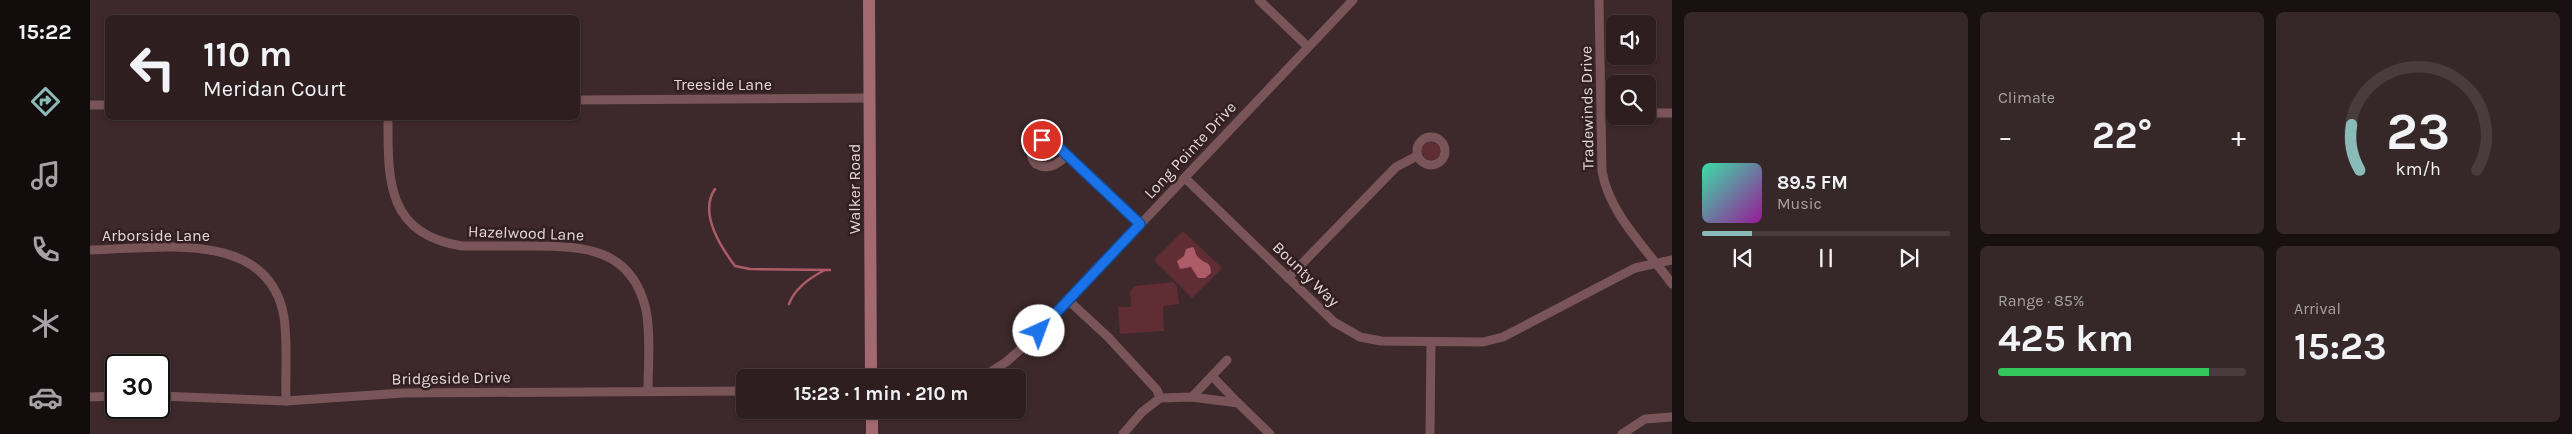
<!DOCTYPE html>
<html lang="en">
<head>
<meta charset="utf-8">
<style>
	:root { --surface:#2e1e20; --page:#362729; --text:#f1f3f6; --muted:#a7a2a5; --line:#493c3e; --accent:#8bbbb9 }
	body { margin:0; font-family:Karla,sans-serif; background:var(--page); color:var(--text); height:100vh; display:flex; flex-direction:column; font-size:19px; white-space:nowrap }
	* { box-sizing:border-box; margin:0 }
	p { font-size:16px; color:var(--muted) }
	.icon { flex:none; width:28px; height:28px; fill:none; stroke:currentColor; stroke-width:2; stroke-linecap:round; stroke-linejoin:round }
	.map { position:relative; flex:1; overflow:hidden }
	.sheet { display:flex; flex-direction:column; gap:12px; padding:12px; background:#191012; width:900px }
	.sheet>* { flex:none }
	.banner { position:absolute; left:15px; top:15px; width:475px; height:105px; border-radius:8px; box-shadow:0 1px 4px #0004,0 0 0 1px var(--line); background:#2e1e20; color:var(--text); overflow:hidden }
	.fabs { position:absolute; left:1516px; top:15px; display:grid; gap:10px }
	.fabs a { display:grid; place-items:center; width:50px; height:50px; border-radius:8px; background:var(--surface); box-shadow:0 1px 4px #0004,0 0 0 1px var(--line); font-size:25px }
	.speed { position:absolute; left:15px; top:354px; display:flex; gap:10px; font-size:25px; font-weight:700; text-align:center }
	.speed>* { display:grid; place-content:center; width:65px; height:65px; border-radius:50%; background:var(--surface); box-shadow:0 1px 4px #0004,0 0 0 1px var(--line); line-height:1 }
	.speed .limit { border:2px solid #111; border-radius:8px; background:#fff; color:#111 }
	.pin { position:absolute; display:grid; place-items:center; width:42px; height:42px; color:#fff; margin:-21px; border:2px solid #fff; border-radius:50%; box-shadow:0 1px 5px #0007 }
	.me { position:absolute; width:55px; margin:-28px; rotate:43deg; stroke-linejoin:round; filter:drop-shadow(0 0 4px #0008) }
	.turn { display:flex; align-items:center; gap:18px; height:105px; padding:0 15px; font-size:22px }
	.turn .icon { width:65px; height:65px; stroke-width:2.5 }
	.turn b { display:block; font-size:35px; line-height:42px }
	.big { font-size:38px; font-weight:700; line-height:1.1 }
	.sheet .card { flex:1; display:flex; flex-direction:column; justify-content:center; gap:8px; min-width:0; padding:0 18px; border-radius:8px; background:var(--page) }
	.sheet .dial { align-items:center; gap:0 }
	.dial svg { height:130px; overflow:visible; fill:none; stroke:var(--line); stroke-width:7; stroke-linecap:round; text-anchor:middle }
	.dial text { fill:var(--text); stroke:none }
	.song { display:flex; align-items:center; gap:15px }
	.cover { width:60px; height:60px; border-radius:8px; background:linear-gradient(135deg,hsl(160 70% 55%),hsl(300 70% 35%)) }
	.played { height:5px; border-radius:2px; background:linear-gradient(90deg,var(--accent) 20%,var(--line) 20%) }
	.keys { display:flex; justify-content:space-around; direction:ltr }
	.heat { display:flex; justify-content:space-between; align-items:center; font-size:28px; direction:ltr }
	.charge { height:8px; border-radius:4px; background:linear-gradient(90deg,#34c759 85%,var(--line) 0) }
	.sheet .tiles { flex:1; display:grid; gap:12px; grid-template-columns:repeat(3,1fr) }
	.card:first-child { grid-row:span 2 }
	.trip { position:absolute; left:646px; top:369px; width:290px; height:50px; border-radius:8px; background:var(--surface); box-shadow:0 1px 4px #0004,0 0 0 1px var(--line); font-weight:700; line-height:50px; text-align:center }
	main { display:flex; flex:1; min-height:0 }
	.tabs { display:flex; flex-direction:column; width:90px; justify-content:space-around; align-items:center; background:#120c0d; color:var(--muted) }
	.tabs .icon { width:35px; height:35px }
	.tabs .active { color:var(--accent) }
	.tabs b { font-size:22px; color:var(--text) }
	.map>svg:first-child { display:block }
	.green { fill:#602d35 }
	.water { fill:#ad5b67 }
	.lines { fill:none; stroke-linecap:round; stroke-linejoin:round }
	.stream { stroke:#ad5b67; stroke-width:2.5 }
	.street { stroke:#795559; stroke-width:9 }
	.secondary { stroke:#a26970; stroke-width:12 }
	.route-casing { stroke:#114b97; stroke-width:12 }
	.route { stroke:#1a73e8; stroke-width:9 }
	.labels { text-anchor:middle; dominant-baseline:central; stroke-width:5; stroke-linejoin:round; paint-order:stroke }
	.street-label { font-size:16px; fill:#e5d7d8; stroke:#321f21 }
</style>
</head>
<body>
<main>
<nav class="tabs">
<b>15:22</b>
<svg class="icon active" aria-label="directions" viewBox="0 0 24 24"><path d="M12 3l9 9-9 9-9-9zM9 14v-3h6M13 9l2 2-2 2"/></svg>
<svg class="icon" aria-label="music" viewBox="0 0 24 24"><path d="M9 18V5l10-2v13"/><circle cx="6" cy="18" r="3"/><circle cx="16" cy="16" r="3"/></svg>
<svg class="icon" aria-label="phone" viewBox="0 0 24 24"><path d="M5 4h4l2 5-3 2q2 4 5 5l2-3 5 2v4C11 20 4 13 5 4z"/></svg>
<svg class="icon" aria-label="climate" viewBox="0 0 24 24"><path d="M12 3v18M4 7l16 10M4 17L20 7"/></svg>
<svg class="icon" aria-label="car" viewBox="0 0 24 24"><path d="M5 17H2v-5l4-1 3-4h7l3 4 3 1v5h-3M9 17h6M6 11h13"/><circle cx="7" cy="17" r="2"/><circle cx="17" cy="17" r="2"/></svg>
</nav>
<div class="map">
<svg width="1582" height="434" viewBox="0 0 1582 434">
	<rect width="100%" height="100%" fill="#3d282b"/>
	<g class="green">
		<circle cx="1341" cy="151" r="9"/>
		<circle cx="955" cy="154" r="9"/>
		<path d="M1093,231L1132,268L1102,298L1064,260Z"/>
		<path d="M1083,282L1087,286L1089,304L1073,306L1074,331L1030,334L1028,307H1041L1040,292L1045,286Z"/>
	</g>
	<path class="water" d="M1103,247C1106,251 1105,255 1109,258C1115,264 1121,261 1121,273L1115,278H1108L1101,267L1090,269L1087,261L1094,256L1096,249Z"/>
	<g class="lines">
		<g class="stream">
			<path d="M625,189C609,212 630,246 645,266L660,269L740,270"/>
			<path d="M699,304C705,288 719,278 735,270"/>
		</g>
		<g class="street">
			<path d="M1169,0L1218,47"/>
			<path d="M1509,0L1512,171C1519,214 1557,249 1582,284"/>
			<path d="M488,100L780,98"/>
			<path d="M0,105H18"/>
			<path d="M1558,113H1582"/>
			<path d="M1511,114H1525"/>
			<path d="M298,118C298,180 296,234 372,246C395,246 418,246 441,246C494,246 542,248 556,310C561,336 558,365 558,391"/>
			<circle cx="1341" cy="151" r="14"/>
			<path d="M977,156C967,164 959,171 946,164C939,157 940,148 948,141H962L1050,225"/>
			<path d="M1095,178L1244,322L1270,337L1291,341L1393,342L1413,337L1545,268L1582,260"/>
			<path d="M0,250C65,249 179,227 194,317C198,344 195,373 196,401"/>
			<path d="M1198,278L1306,167L1327,156"/>
			<path d="M978,300L1018,337L1067,390L1070,398L1052,412L1033,434"/>
			<path d="M1122,376L1148,403"/>
			<path d="M891,378L916,362L938,343L1263,0"/>
			<path d="M69,396L196,401L313,393L655,391"/>
			<path d="M0,397L26,396"/>
			<path d="M1102,397L1137,360"/>
			<path d="M1070,398L1102,397L1148,403L1180,434"/>
			<path d="M1340,434L1341,342"/>
			<path d="M1532,434L1555,419L1582,417"/>
		</g>
		<g class="secondary">
			<path d="M779,0L781,378"/>
			<path d="M782,410V434"/>
		</g>
	</g>
	<g class="lines">
		<defs>
			<path id="route" d="M949,331L1050,224L962,141L952,140"/>
		</defs>
		<use href="#route" class="route-casing"/>
		<use href="#route" class="route"/>
	</g>
	<g class="labels">
		<g class="street-label">
			<text x="633" y="84">Treeside Lane</text>
			<text transform="translate(1497 108) rotate(-91)">Tradewinds Drive</text>
			<text transform="translate(1100 150) rotate(-47)">Long Pointe Drive</text>
			<text transform="translate(764 189) rotate(-90)">Walker Road</text>
			<text transform="translate(436 233) rotate(2)">Hazelwood Lane</text>
			<text x="66" y="235">Arborside Lane</text>
			<text transform="translate(1216 274) rotate(44)">Bounty Way</text>
			<text transform="translate(361 378) rotate(-1)">Bridgeside Drive</text>
		</g>
	</g>
</svg>
<div class="fabs">
<a><svg class="icon" aria-label="sound" viewBox="0 0 24 24"><path d="M4 9h4l5-4v14l-5-4H4zM17 9q2 3 0 6"/></svg></a>
<a><svg class="icon" aria-label="search" viewBox="0 0 24 24"><circle cx="10" cy="10" r="6"/><path d="M15 15l6 6"/></svg></a>
</div>
<div class="speed"><div class="limit">30</div></div>
<div class="pin" style="left:952px;top:140px;background:#d93025"><svg class="icon" aria-label="arrive" viewBox="0 0 24 24"><path d="M6 21V4h12l-3 4 3 4H6"/></svg></div>
<svg class="me" style="left:949px;top:331px" viewBox="-20 -20 40 40"><circle r="19" fill="#fff"/><path d="M0-13L10 11 0 6-10 11z" fill="#1a73e8"/></svg>
<div class="trip">15:23 · 1 min · 210 m</div>
<div class="banner">
<div class="turn"><svg class="icon" aria-label="left" viewBox="0 0 24 24"><path d="M17 20v-9H6M10 6l-5 5 5 5"/></svg><div><b>110 m</b>Meridan Court</div></div>
</div>
</div>
<section class="sheet">
<div class="tiles">
<div class="card">
<div class="song"><i class="cover"></i><div><b>89.5 FM</b><p>Music</p></div></div>
<div class="played"></div>
<div class="keys"><svg class="icon" aria-label="previous" viewBox="0 0 24 24"><path d="M18 5L8 12l10 7zM5 5v14"/></svg><svg class="icon" aria-label="pause" viewBox="0 0 24 24"><path d="M8 5v14M16 5v14"/></svg><svg class="icon" aria-label="next" viewBox="0 0 24 24"><path d="M6 5l10 7-10 7zM19 5v14"/></svg></div>
</div>
<div class="card"><p>Climate</p>
<div class="heat"><a>−</a><b class="big">22°</b><a>+</a></div>
</div>
<div class="card dial"><svg viewBox="0 0 100 80">
<path d="M14 69A42 42 0 1 1 86 69"/>
<path d="M14 69A42 42 0 0 1 9 41" stroke="#8bbbb9"/>
<text x="50" y="56" font-size="32" font-weight="700">23</text>
<text x="50" y="72" font-size="11">km/h</text>
</svg></div>
<div class="card"><p>Range · 85%</p><b class="big">425 km</b><div class="charge"></div></div>
<div class="card"><p>Arrival</p><b class="big">15:23</b></div>
</div>
</section>
</main>
</body>
</html>
